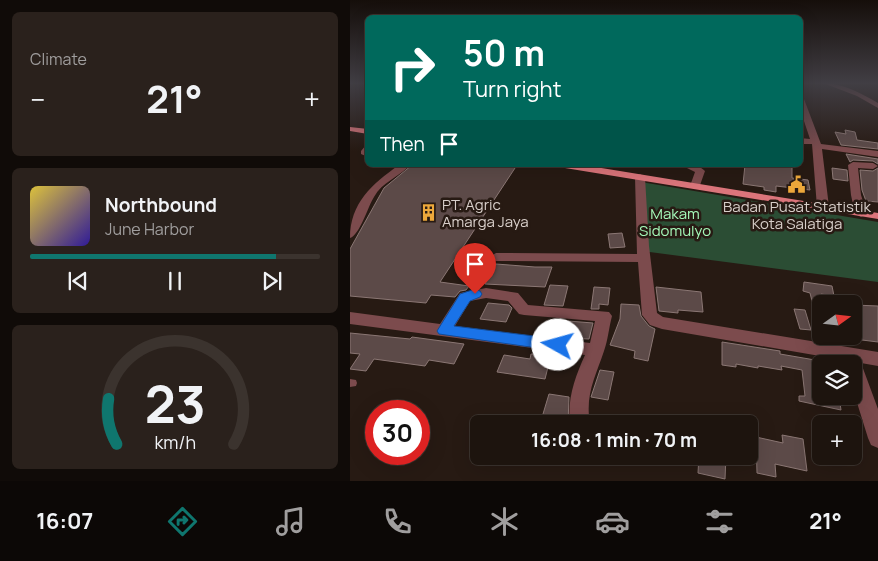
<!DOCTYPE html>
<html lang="en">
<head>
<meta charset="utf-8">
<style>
	:root { --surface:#1d140e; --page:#2a211c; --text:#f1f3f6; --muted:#a09e9e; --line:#3b332e; --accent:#0f766e }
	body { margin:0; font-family:Manrope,sans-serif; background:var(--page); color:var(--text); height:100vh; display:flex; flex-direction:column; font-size:19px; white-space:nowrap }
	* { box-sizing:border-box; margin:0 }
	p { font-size:16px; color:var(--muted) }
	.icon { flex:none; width:28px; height:28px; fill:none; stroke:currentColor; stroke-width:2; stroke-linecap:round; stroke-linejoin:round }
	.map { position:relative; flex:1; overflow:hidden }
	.side { display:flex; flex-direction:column; gap:12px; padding:12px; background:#100b08; width:350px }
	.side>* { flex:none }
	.guide { position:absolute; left:15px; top:15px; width:438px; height:152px; border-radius:8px; box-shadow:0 5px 20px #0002,0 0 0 1px var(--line); background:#00695c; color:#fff; overflow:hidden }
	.needle { width:32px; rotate:75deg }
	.buttons { position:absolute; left:462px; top:295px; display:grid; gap:10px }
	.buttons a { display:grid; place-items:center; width:50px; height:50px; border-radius:8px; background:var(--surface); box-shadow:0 5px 20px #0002,0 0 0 1px var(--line); font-size:25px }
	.speed { position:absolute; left:15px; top:400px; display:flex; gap:10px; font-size:25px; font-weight:700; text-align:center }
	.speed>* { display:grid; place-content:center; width:65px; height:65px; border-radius:50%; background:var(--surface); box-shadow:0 5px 20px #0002,0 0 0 1px var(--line); line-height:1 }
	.speed .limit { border:8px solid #d22; background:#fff; color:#111 }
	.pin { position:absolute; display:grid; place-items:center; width:42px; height:42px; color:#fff; margin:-51px -21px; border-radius:50% 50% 50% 0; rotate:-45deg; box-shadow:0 0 5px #0007 }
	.pin .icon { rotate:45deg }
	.me { position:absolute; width:55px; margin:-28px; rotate:277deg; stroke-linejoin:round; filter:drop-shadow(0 0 4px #0008) }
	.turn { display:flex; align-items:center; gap:18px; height:105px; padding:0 15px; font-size:22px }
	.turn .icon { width:65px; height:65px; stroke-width:2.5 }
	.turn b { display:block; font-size:35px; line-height:42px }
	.then { display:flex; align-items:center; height:48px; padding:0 15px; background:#0003; gap:10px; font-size:19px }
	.big { font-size:38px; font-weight:700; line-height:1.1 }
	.side .card { flex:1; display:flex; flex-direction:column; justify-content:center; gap:8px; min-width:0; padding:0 18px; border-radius:8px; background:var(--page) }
	.side .dial { align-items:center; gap:0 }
	.dial svg { height:130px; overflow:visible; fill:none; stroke:var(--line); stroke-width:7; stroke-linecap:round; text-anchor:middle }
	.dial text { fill:var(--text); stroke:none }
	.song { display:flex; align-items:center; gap:15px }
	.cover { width:60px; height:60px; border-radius:8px; background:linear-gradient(135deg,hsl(50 70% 55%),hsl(250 70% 35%)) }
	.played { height:5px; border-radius:2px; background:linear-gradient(90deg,var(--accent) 85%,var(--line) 85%) }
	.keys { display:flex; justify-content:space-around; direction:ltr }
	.heat { display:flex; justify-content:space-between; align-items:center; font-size:28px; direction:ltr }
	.trip { position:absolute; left:120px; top:415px; width:288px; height:50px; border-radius:8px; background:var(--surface); box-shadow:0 5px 20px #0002,0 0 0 1px var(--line); font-weight:700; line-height:50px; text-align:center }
	.dock { display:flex; height:80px; justify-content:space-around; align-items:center; background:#0c0806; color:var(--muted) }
	.dock .icon { width:35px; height:35px }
	.dock .current { color:var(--accent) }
	.dock b { font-size:22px; color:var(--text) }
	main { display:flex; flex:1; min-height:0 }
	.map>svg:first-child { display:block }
	.green { fill:#2b4d34 }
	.building { fill:#5c4a48; stroke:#8b7774 }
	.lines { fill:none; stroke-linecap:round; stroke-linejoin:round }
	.service { fill:#7c4b4d; fill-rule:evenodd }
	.minor { fill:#7c4b4d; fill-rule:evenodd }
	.primary { fill:#db757b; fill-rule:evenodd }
	.route { fill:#1a73e8; stroke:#114b97 }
	.labels { text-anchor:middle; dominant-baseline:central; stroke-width:5; stroke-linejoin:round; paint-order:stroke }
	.poi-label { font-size:15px; fill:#d8cfca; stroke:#271a13; text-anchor:start }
	.park-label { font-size:15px; fill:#a5f9b9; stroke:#271a13 }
</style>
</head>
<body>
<main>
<section class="side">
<div class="card"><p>Climate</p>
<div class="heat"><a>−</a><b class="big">21°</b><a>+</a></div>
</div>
<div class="card">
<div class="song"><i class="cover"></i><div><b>Northbound</b><p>June Harbor</p></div></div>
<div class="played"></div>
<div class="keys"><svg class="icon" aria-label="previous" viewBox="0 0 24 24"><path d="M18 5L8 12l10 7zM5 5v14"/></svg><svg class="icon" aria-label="pause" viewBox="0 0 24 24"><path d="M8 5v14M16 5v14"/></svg><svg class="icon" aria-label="next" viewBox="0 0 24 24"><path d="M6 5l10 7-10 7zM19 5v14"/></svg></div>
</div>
<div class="card dial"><svg viewBox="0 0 100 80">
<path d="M14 69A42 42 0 1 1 86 69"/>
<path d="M14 69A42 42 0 0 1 9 41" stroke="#0f766e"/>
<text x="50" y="56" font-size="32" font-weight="700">23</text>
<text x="50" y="72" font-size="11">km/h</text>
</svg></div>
</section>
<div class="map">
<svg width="528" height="481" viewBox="0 0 528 481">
	<rect width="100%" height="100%" fill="#271a13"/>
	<path class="green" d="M291,182L528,222V282L292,251Z"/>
	<g class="building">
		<path d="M495,130L505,132L507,140L528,143V149L491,145L485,132L496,134Z"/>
		<path d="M496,154L528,159V164L523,161L503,160L500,162Z"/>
		<path d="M62,165H167L90,282L119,286L116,290L110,291L105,297L81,295L76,303L0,296V249L34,188Z"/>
		<path d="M395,165H442V178L458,180L460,190L426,186V192L414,190V187L393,184Z"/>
		<path d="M482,168L497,170L498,181L483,179Z"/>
		<path d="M528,168V202L516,201L512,190L510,170L523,171Z"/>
		<path d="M272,233L275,247L260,248L258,234Z"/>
		<path d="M146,264L185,267H202L195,287L135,284Z"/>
		<path d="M454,282L482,286L484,296L471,294V321H467L460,293L453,291Z"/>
		<path d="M200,285L218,286L213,306L194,305Z"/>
		<path d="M244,287L260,288L258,305L249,304V309H241Z"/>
		<path d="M306,287L351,292L353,312L328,310V313L309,311Z"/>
		<path d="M138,303L159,305L162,308L156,322L130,319Z"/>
		<path d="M271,304L289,305L291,316L299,326L305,329L298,361L284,358L285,351L260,345L270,319Z"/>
		<path d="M504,305L528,306V342L504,339Z"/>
		<path d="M444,309L455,310L461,330L450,329Z"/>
		<path d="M218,321L243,323L239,339L215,338Z"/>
		<path d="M0,333L60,339L62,337L114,344L104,364L79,360L75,366L24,359L16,371L0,369L10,354L0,353Z"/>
		<path d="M372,342L430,351V354L465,360L468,384L471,385V396H489L491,410L449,401V396H455L452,370L431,366L432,370L408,366V368L386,364V367L372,365Z"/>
		<path d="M181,354L201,355L195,379L147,372L154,355L180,359Z"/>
		<path d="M250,370L264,372L258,400L241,397Z"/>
		<path d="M199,394L219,397L218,424H190Z"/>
		<path d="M432,435L453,439L457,471L425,464L426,477L407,473L406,437L433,443Z"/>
		<path d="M349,456H376L375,479L348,473Z"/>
	</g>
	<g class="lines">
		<g class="service">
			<path d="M16,145H18V149L15,151V153L18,154V157L11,154V151Z"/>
			<path d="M0,379L6,380L7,383L6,386L0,387Z"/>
		</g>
		<g class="minor">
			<path d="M473,83C492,83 511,93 528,103V108L507,96Z"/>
			<path d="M450,97L454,99L471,144L528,151V157L472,149L479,207L473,210L467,207L462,144H450V138L460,139L450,109Z"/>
			<path d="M503,162L523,163L528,166L523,169L508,168L511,195L517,214L511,217L505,214L501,195L498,165Z"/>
			<path d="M49,165H60C49,177 32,182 24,197C18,206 10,235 0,238C0,203 22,184 49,165Z"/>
			<path d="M331,165C340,165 348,164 355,171L349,188H341L340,186L345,172Z"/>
			<path d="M290,174L295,177L299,246L307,313L313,317L528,352V366L511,363L528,409V448L521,445L518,438L504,393V364H496L499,361L312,329L300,325L292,315L288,262L146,261L139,257L146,253L287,254L285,177Z"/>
			<path d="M136,288L168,293L178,305L259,312L262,316C259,327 258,340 254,351C245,378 235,394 240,424H220C217,399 225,377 235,355L0,324V312L90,324L110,293ZM136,298L158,301L169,314L174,315L245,321L240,343L105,326L120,301Z"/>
		</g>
		<g class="primary">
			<path d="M0,127L18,129V134L0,131Z"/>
			<path d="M210,165H233L528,213V219L215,168Z"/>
		</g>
	</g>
	<linearGradient id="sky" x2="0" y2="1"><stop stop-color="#150e0a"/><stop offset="0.55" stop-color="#413e44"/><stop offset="1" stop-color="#413e44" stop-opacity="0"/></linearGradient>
	<rect width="528" height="151" fill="url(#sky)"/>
	<path class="route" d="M125,289L130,291L132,294L130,297L120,301L104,326L208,339L214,341L216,345L214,349L208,351L89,334L87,331L110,294Z"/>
	<defs>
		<symbol id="civic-bare" viewBox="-9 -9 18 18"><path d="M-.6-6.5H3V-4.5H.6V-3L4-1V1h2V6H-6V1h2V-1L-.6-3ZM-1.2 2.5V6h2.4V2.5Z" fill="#eda83b" stroke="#271a13" stroke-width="2.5" paint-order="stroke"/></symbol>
		<symbol id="building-bare" viewBox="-9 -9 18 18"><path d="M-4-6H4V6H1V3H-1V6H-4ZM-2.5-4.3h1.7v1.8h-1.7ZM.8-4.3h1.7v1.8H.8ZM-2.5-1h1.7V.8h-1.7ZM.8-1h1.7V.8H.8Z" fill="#eda83b" stroke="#271a13" stroke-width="2.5" paint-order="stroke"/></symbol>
	</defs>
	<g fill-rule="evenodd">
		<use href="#civic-bare" x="434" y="172" width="25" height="25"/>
		<use href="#building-bare" x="66" y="200" width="25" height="25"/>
	</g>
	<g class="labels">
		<g class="poi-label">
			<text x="92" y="204">PT. Agric<tspan x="92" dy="17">Amarga Jaya</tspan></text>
			<text x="447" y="206" text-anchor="middle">Badan Pusat Statistik<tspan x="447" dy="17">Kota Salatiga</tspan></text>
		</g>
		<g class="park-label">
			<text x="325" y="213">Makam<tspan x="325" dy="17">Sidomulyo</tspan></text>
		</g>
	</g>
</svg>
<div class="buttons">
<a><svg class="needle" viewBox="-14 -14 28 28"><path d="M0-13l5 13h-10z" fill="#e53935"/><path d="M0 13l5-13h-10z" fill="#a09e9e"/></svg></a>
<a><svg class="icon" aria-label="layers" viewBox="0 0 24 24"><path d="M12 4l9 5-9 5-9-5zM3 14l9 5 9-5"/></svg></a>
<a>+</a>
</div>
<div class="speed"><div class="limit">30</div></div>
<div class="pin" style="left:125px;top:294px;background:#d93025"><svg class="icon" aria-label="arrive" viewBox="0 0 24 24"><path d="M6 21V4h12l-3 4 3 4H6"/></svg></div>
<svg class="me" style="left:208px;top:345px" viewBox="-20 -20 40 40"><circle r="19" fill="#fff"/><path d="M0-13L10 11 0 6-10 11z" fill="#1a73e8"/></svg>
<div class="trip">16:08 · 1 min · 70 m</div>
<div class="guide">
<div class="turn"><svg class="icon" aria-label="right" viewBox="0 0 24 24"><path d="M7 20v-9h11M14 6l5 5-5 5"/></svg><div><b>50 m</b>Turn right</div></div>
<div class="then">Then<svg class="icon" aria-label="arrive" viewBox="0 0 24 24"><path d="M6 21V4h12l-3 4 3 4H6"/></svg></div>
</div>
</div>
</main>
<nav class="dock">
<b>16:07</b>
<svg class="icon current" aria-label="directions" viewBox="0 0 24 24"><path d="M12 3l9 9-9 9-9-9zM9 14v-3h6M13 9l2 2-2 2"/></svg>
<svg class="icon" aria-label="music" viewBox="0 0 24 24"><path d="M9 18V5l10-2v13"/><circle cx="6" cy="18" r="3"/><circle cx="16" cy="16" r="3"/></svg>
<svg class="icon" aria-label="phone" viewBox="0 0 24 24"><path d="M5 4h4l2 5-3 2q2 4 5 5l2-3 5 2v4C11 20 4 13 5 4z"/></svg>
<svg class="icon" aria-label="climate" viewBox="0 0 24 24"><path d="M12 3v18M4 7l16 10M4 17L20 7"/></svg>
<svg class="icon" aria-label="car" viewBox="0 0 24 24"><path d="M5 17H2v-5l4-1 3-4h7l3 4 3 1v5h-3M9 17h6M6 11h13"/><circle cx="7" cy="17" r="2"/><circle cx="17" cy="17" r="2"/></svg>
<svg class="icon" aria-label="filters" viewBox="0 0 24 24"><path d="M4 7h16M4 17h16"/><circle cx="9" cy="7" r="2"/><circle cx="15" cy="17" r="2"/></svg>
<b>21°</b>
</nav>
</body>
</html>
